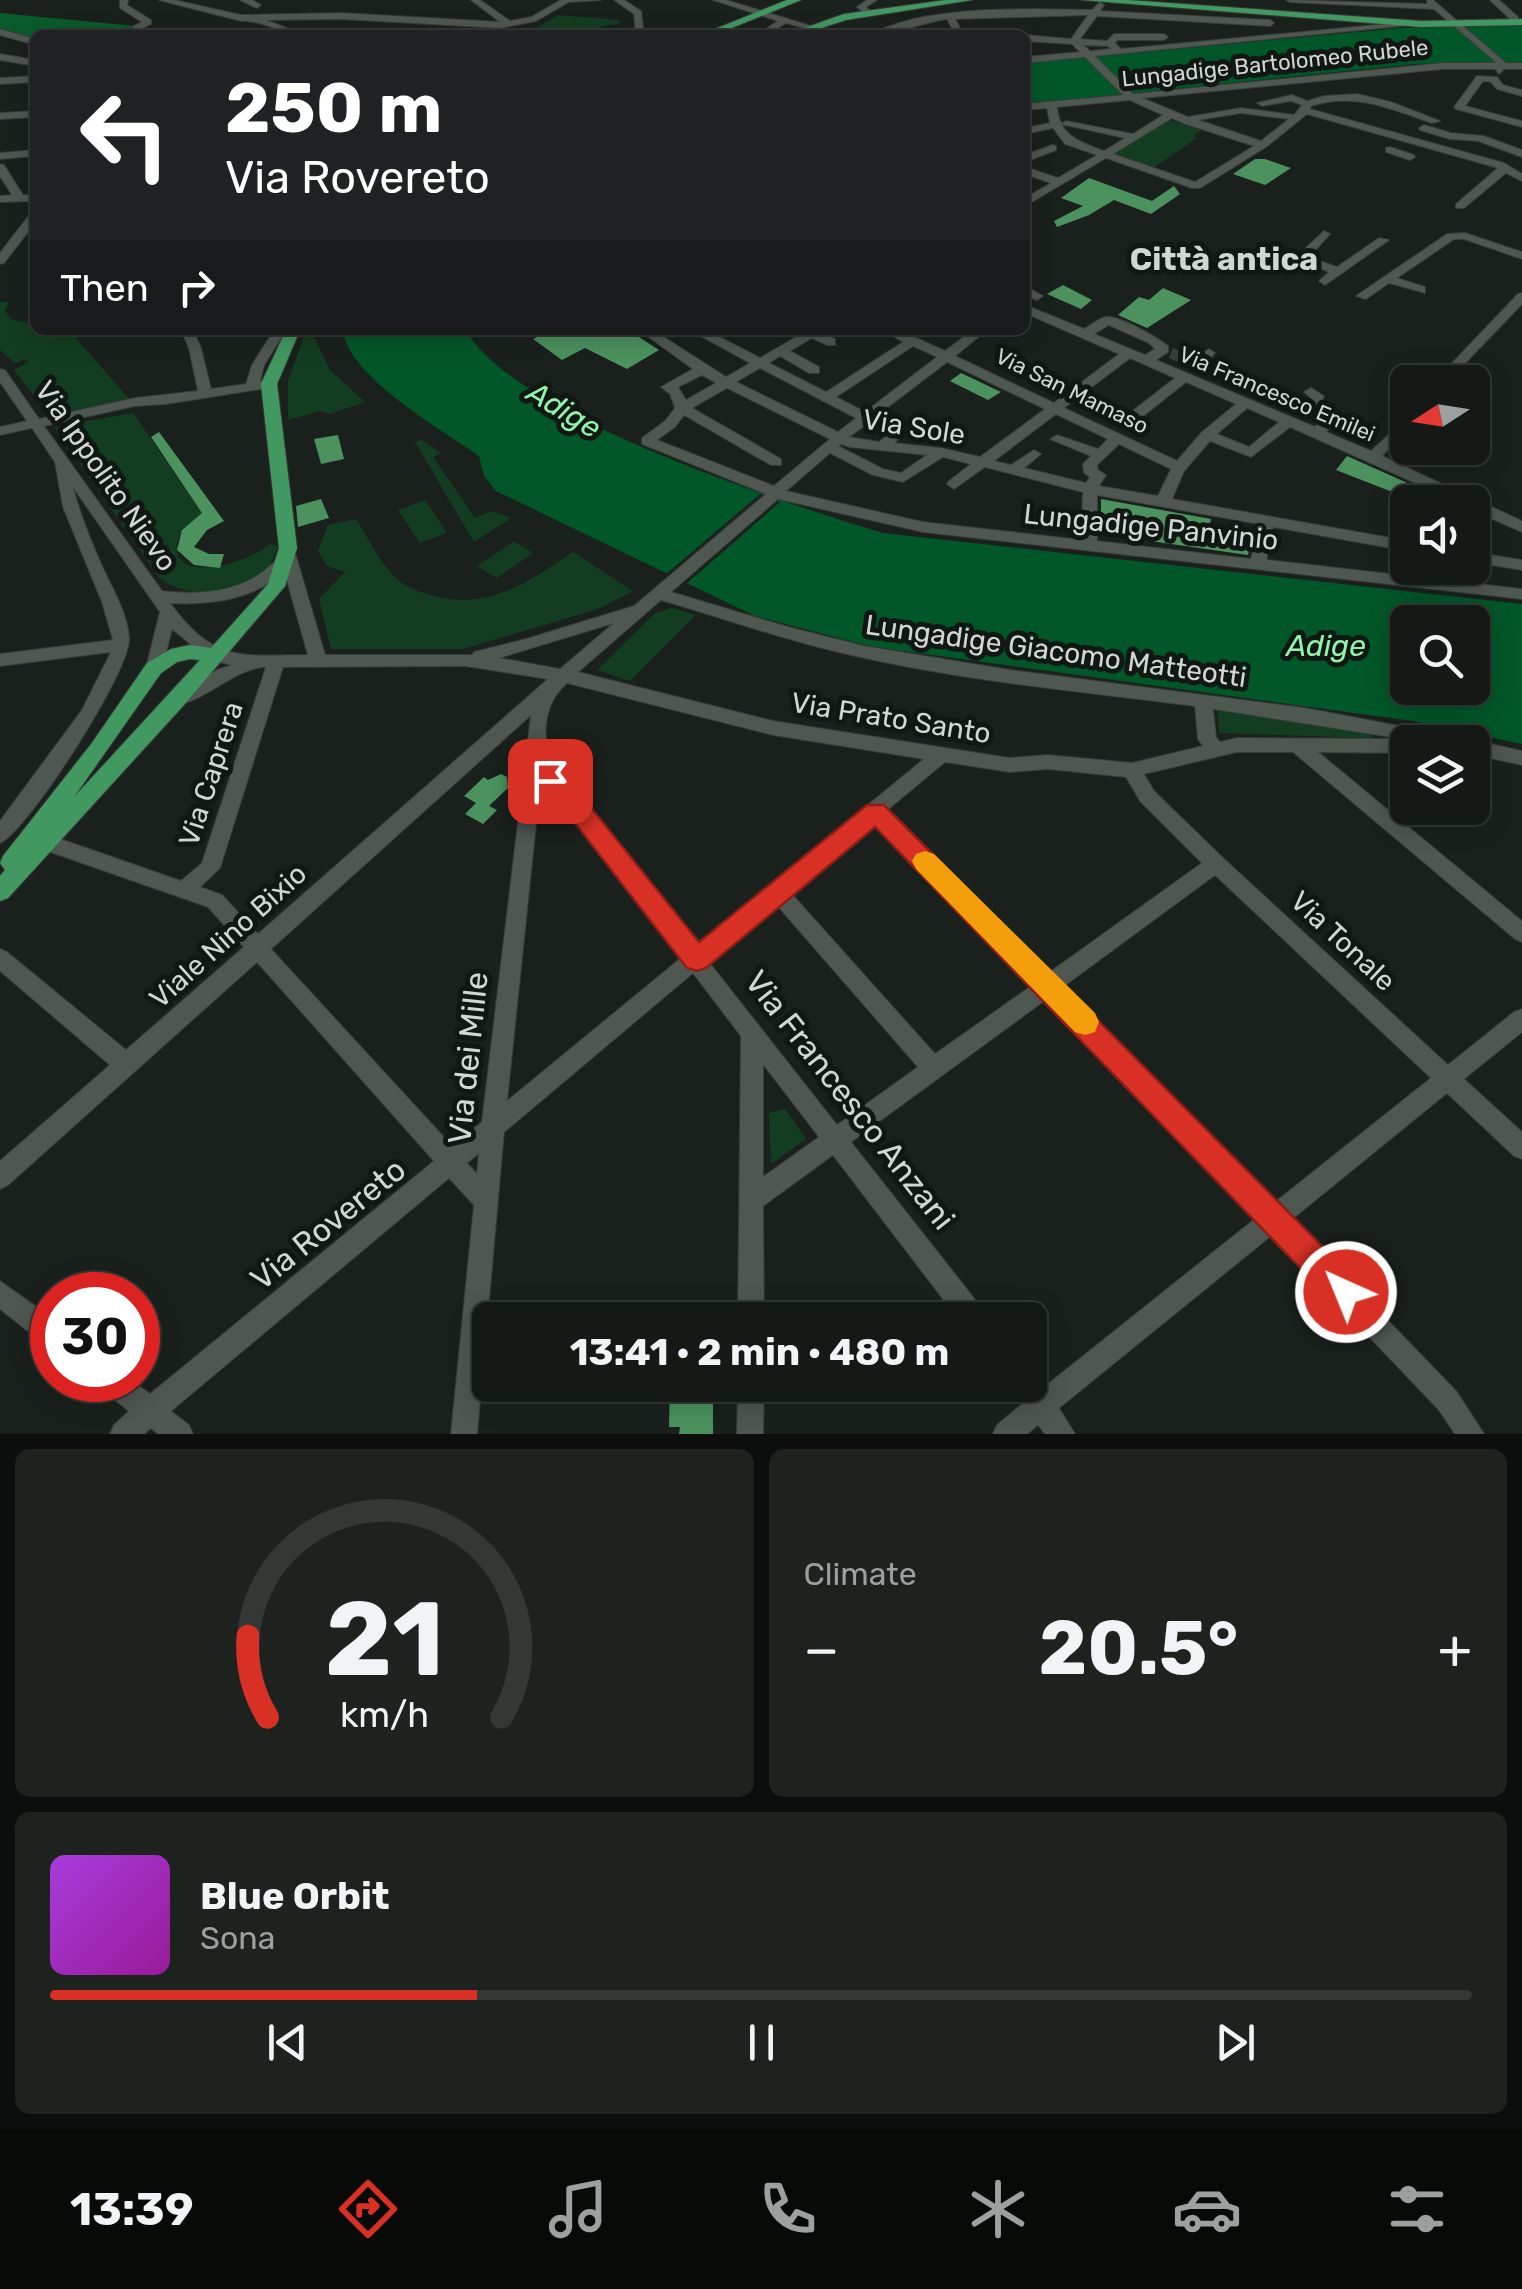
<!DOCTYPE html>
<html lang="en">
<head>
<meta charset="utf-8">
<style>
	:root { --surface:#141915; --page:#1d221e; --text:#f1f3f6; --muted:#9da0a0; --line:#333834; --accent:#d93025 }
	body { margin:0; font-family:Rubik,sans-serif; background:var(--page); color:var(--text); height:100vh; display:flex; flex-direction:column; font-size:38px; white-space:nowrap }
	* { box-sizing:border-box; margin:0 }
	p { font-size:32px; color:var(--muted) }
	.icon { flex:none; width:55px; height:55px; fill:none; stroke:currentColor; stroke-width:2; stroke-linecap:round; stroke-linejoin:round }
	.map { position:relative; height:1434px; overflow:hidden }
	.side { display:flex; flex-direction:column; gap:15px; padding:15px; background:#0b0e0c; flex:1 }
	.side>* { flex:none }
	.hud { position:absolute; left:30px; top:30px; width:1000px; height:305px; border-radius:15px; box-shadow:0 5px 25px #0003,0 0 0 2px var(--line); background:#202124; color:#fff; overflow:hidden }
	.needle { width:65px; rotate:258deg }
	.controls { position:absolute; left:1390px; top:365px; display:grid; gap:20px }
	.controls a { display:grid; place-items:center; width:100px; height:100px; border-radius:15px; background:var(--surface); box-shadow:0 5px 25px #0003,0 0 0 2px var(--line); font-size:50px }
	.speed { position:absolute; left:30px; top:1272px; display:flex; gap:20px; font-size:50px; font-weight:700; text-align:center }
	.speed>* { display:grid; place-content:center; width:130px; height:130px; border-radius:50%; background:var(--surface); box-shadow:0 5px 25px #0003,0 0 0 2px var(--line); line-height:1 }
	.speed .limit { border:15px solid #d22; background:#fff; color:#111 }
	.pin { position:absolute; display:grid; place-items:center; width:85px; height:85px; color:#fff; margin:-42px; border-radius:20px; box-shadow:0 5px 15px #0006 }
	.me { position:absolute; width:110px; margin:-55px; rotate:316deg; stroke-linejoin:round; filter:drop-shadow(0 0 8px #0008) }
	.turn { display:flex; align-items:center; gap:35px; height:210px; padding:0 30px; font-size:45px }
	.turn .icon { width:130px; height:130px; stroke-width:2.5 }
	.turn b { display:block; font-size:70px; line-height:85px }
	.then { display:flex; align-items:center; height:95px; padding:0 30px; background:#0003; gap:20px; font-size:38px }
	.big { font-size:75px; font-weight:700; line-height:1.1 }
	.side .widget { flex:1; display:flex; flex-direction:column; justify-content:center; gap:15px; min-width:0; padding:0 35px; border-radius:15px; background:var(--page) }
	.side .dial { align-items:center; gap:0 }
	.dial svg { height:260px; overflow:visible; fill:none; stroke:var(--line); stroke-width:7; stroke-linecap:round; text-anchor:middle }
	.dial text { fill:var(--text); stroke:none }
	.song { display:flex; align-items:center; gap:30px }
	.cover { width:120px; height:120px; border-radius:15px; background:linear-gradient(135deg,hsl(280 70% 55%),hsl(300 70% 35%)) }
	.played { height:10px; border-radius:5px; background:linear-gradient(90deg,var(--accent) 30%,var(--line) 30%) }
	.keys { display:flex; justify-content:space-around; direction:ltr }
	.heat { display:flex; justify-content:space-between; align-items:center; font-size:55px; direction:ltr }
	.side .tiles { flex:1; display:grid; gap:15px; grid-template-columns:1fr 1fr }
	.widget:last-child { grid-column:span 2 }
	.trip { position:absolute; left:472px; top:1302px; width:575px; height:100px; border-radius:15px; background:var(--surface); box-shadow:0 5px 25px #0003,0 0 0 2px var(--line); font-weight:700; line-height:100px; text-align:center }
	.menu { display:flex; height:160px; justify-content:space-around; align-items:center; background:#080a08; color:var(--muted) }
	.menu .icon { width:70px; height:70px }
	.menu .on { color:var(--accent) }
	.menu b { font-size:45px; color:var(--text) }
	.map>svg:first-child { display:block }
	.green { fill:#133d20 }
	.forest { fill:#0a5b2c }
	.water { fill:#025728; fill-rule:evenodd }
	.pier { fill:#1a211c }
	.building { fill:#4b925e }
	.lines { fill:none; stroke-linecap:round; stroke-linejoin:round }
	.minor-tunnel { stroke:#363c38; stroke-width:11; stroke-dasharray:11 6; stroke-linecap:butt }
	.minor-casing { stroke:#373c37; stroke-width:2 }
	.major-casing { stroke:#373c37; stroke-width:2 }
	.minor { fill:#4f5751; fill-rule:evenodd }
	.major { fill:#429861; fill-rule:evenodd }
	.route { fill:#d93025; stroke:#8d1f18; stroke-width:2.5 }
	.slow { fill:#f59e0b }
	.labels { text-anchor:middle; dominant-baseline:central; stroke-width:10; stroke-linejoin:round; paint-order:stroke }
	.far-street-label { font-size:22px; fill:#d3d7d4; stroke:#111813 }
	.street-label { font-size:28px; fill:#d3d7d4; stroke:#111813 }
	.water-label { font-size:30px; font-style:italic; fill:#92f3ab; stroke:#111813 }
	.far-district-label { font-size:32px; font-weight:bold; fill:#d3d7d4; stroke:#111813 }
	.near-street-label { font-size:32px; fill:#d3d7d4; stroke:#111813 }
</style>
</head>
<body>
<div class="map">
<svg width="1522" height="1434" viewBox="0 0 1522 1434">
	<rect width="100%" height="100%" fill="#1a211c"/>
	<g class="green">
		<path d="M558,15L620,20L619,24L601,26L604,29L585,35H525Z"/>
		<path d="M1169,120L1202,130L1193,136L1197,138L1153,168L1110,154Z"/>
		<path d="M0,302H9L5,311L12,320L35,324V330H69L130,400L49,415L14,370L29,362L25,359L15,363L0,350Z"/>
		<path d="M313,335L330,370L365,402L330,414L320,411L288,420V381L304,336Z"/>
		<path d="M133,413L203,514L179,536C163,589 250,563 270,544L278,546C275,555 270,568 262,574C235,596 182,600 158,576L54,427Z"/>
		<path d="M422,440L441,453L433,457L475,518L492,511L511,518L474,542L415,442Z"/>
		<path d="M425,500L447,533L420,543L398,510Z"/>
		<path d="M356,519C368,537 379,562 395,577C404,587 418,591 430,595C486,612 527,583 573,552L633,591L598,609L463,649H331L319,599L345,572L327,566L318,551L328,525Z"/>
		<path d="M514,541L533,553L497,578L477,566Z"/>
		<path d="M672,608L696,615L630,681L597,670L655,613Z"/>
		<path d="M1218,711L1372,733L1373,738L1219,733Z"/>
		<path d="M785,1109L806,1139L771,1164L769,1113Z"/>
	</g>
	<path class="forest" d="M0,13L135,26L123,35H35V39L0,29Z"/>
	<g class="water">
		<path d="M1522,25V62L1415,64L1025,104V63L1401,28Z"/>
		<path d="M342,330H466C514,417 787,504 883,533L1522,604V744L1413,721L873,647L755,616L496,491L484,476L479,456C440,428 351,379 342,330ZM1408,622H1472V688H1408Z"/>
	</g>
	<path class="pier" d="M760,494L780,502L685,585L665,575Z"/>
	<g class="building">
		<path d="M1255,159H1265L1291,168L1265,185L1233,174Z"/>
		<path d="M1089,178L1152,201L1174,186L1180,194L1151,214L1114,200L1089,215L1057,227L1054,221L1083,206L1061,198Z"/>
		<path d="M1063,285L1092,300L1081,309L1047,294Z"/>
		<path d="M1163,288L1191,300L1147,328L1118,315L1139,297L1149,300Z"/>
		<path d="M552,330H628L659,350L627,369L585,348L562,360L533,339Z"/>
		<path d="M961,373L1001,392L988,400L950,381Z"/>
		<path d="M159,432L224,521L207,530L194,547L209,554H224L220,568L194,565L177,550L182,530L202,513L151,437Z"/>
		<path d="M338,435L344,459L321,464L314,439Z"/>
		<path d="M1347,456L1450,502H1418L1336,470Z"/>
		<path d="M321,499L329,518L298,527L296,506Z"/>
		<path d="M1101,499L1211,519L1207,537L1237,543L1238,538L1251,541L1248,555L1101,534Z"/>
		<path d="M501,774L507,777L508,788L489,806L497,810L483,824L465,814L476,803L464,796L484,777L488,780Z"/>
		<path d="M670,1385H713V1434H679L680,1427H669Z"/>
	</g>
	<g class="lines">
		<path class="minor-tunnel" d="M1171,353L1185,359"/>
		<defs>
			<g id="minor">
				<path d="M120,0H128L127,5L151,20V24L128,35H117L142,22L120,8Z"/>
				<path d="M159,0H174L241,15L341,13L500,22L471,0H480L510,21L531,17L561,0H601L569,2L536,21L500,28L341,19L266,20L304,35C282,35 263,20 241,21Z"/>
				<path d="M240,0H252L261,5L257,8Z"/>
				<path d="M614,0H624L641,11L644,35H636L634,14Z"/>
				<path d="M713,0H726L841,35H828L786,23L766,35H756L778,21Z"/>
				<path d="M867,0H877L866,7L871,12L867,15L857,7Z"/>
				<path d="M1286,0L1427,4V0H1433L1506,63H1522V69H1504L1499,74L1495,69H1443L1142,98L1188,117L1241,108L1294,115L1302,105L1291,101L1262,106L1257,103L1292,95L1307,101L1324,96L1357,94L1391,102L1440,121L1432,123C1391,109 1355,92 1311,106L1310,109L1504,163L1522,174V181L1506,173L1464,208H1456V204L1498,168L1307,114L1266,147L1200,188H1192L1106,158L1025,206V198L1051,183L1025,174V167L1058,178L1097,155L1065,144L1053,128L1025,134V128L1050,123L1047,108L1025,110V104L1123,95L1085,57L1025,63V57L1080,52L1072,44L1025,41V35L1071,39L1088,15L955,19L964,35H956L947,19C921,23 895,35 871,35C922,4 1032,9 1092,10L1100,2L1104,5L1100,11L1270,20L1274,23L1270,26L1097,16L1080,39L1107,41L1114,34H1164L1168,37L1164,40H1117L1115,43L1121,49L1418,21L1422,24L1095,56L1133,94L1443,63H1497L1434,9L1290,2ZM1083,45L1108,46L1111,49L1090,51ZM1130,100L1163,115L1133,134L1066,121L1061,124L1125,138L1104,151C1080,142 1059,136 1057,107ZM1241,113L1289,119L1261,141L1198,120ZM1172,118L1183,123L1254,146L1195,182L1113,154Z"/>
				<path d="M1490,0H1499L1518,17V21H1512Z"/>
				<path d="M0,29L35,39V45L0,35Z"/>
				<path d="M0,54L35,60V66L0,60Z"/>
				<path d="M35,76V82L0,84V78Z"/>
				<path d="M1477,76L1497,77L1503,85L1522,90V96L1497,89L1491,82L1483,81L1465,106L1522,121V127L1456,109L1454,107Z"/>
				<path d="M35,111V117L0,119V113Z"/>
				<path d="M1424,125L1451,133L1484,136L1522,150V157L1478,141L1450,139L1420,130L1419,128Z"/>
				<path d="M1052,145L1056,146V150L1025,162V155Z"/>
				<path d="M1390,147L1414,155L1415,157L1410,160L1386,152V148Z"/>
				<path d="M35,150V156L0,159V153Z"/>
				<path d="M0,164L4,165L23,195H35V201L0,202V196L12,195L0,176Z"/>
				<path d="M35,212V223L4,263L0,264V253L31,213Z"/>
				<path d="M1324,231L1330,234L1309,257L1337,267L1379,238L1389,240L1325,285L1319,281L1329,272L1295,258Z"/>
				<path d="M1465,233L1522,252V259L1464,239H1454L1397,278L1425,287V293L1389,283L1366,299L1356,296L1447,234Z"/>
				<path d="M1025,286L1043,296L1037,300L1025,295Z"/>
				<path d="M1522,293V304L1447,382H1434L1518,294Z"/>
				<path d="M1025,305L1084,329C1090,326 1099,318 1106,317C1119,315 1158,338 1168,346V352L1156,360L1315,427L1326,414H1336L1338,417L1326,432L1371,451L1408,417V429L1382,456L1522,521V532L1472,510V502H1458L1290,427L1251,457L1210,441L1184,471L1172,499L1408,541V551L1273,527L1267,549V560L1522,589V599L923,532L778,499L671,592L788,627L864,646L1010,670L1305,708L1457,737L1460,742H1408V753L1318,752L1522,921V942L1515,939L1293,752H1237L1144,774L1154,791L1223,858L1448,1065L1514,1012L1522,1009V1032L1464,1079L1522,1132V1159L1514,1156L1447,1093L1291,1220L1457,1392L1484,1434H1455L1439,1410L1272,1235L1059,1408L1075,1434H1045L1038,1425L1027,1434H993L997,1425L1022,1404L1011,1385H1030V1374L1043,1388L1256,1218L1048,998L851,1142L984,1311L988,1320H959L833,1155L763,1206L764,1320H738L741,1036L693,973L504,1132L477,1434H451L474,1205L449,1178L171,1411L189,1425L193,1434H158L151,1428L144,1434H110L114,1425L129,1411L101,1389L97,1380H131L150,1394L434,1161L257,962L8,1185L0,1189V1161L110,1065L0,971V949L7,952L126,1050L244,947L208,907L39,848L36,842L39,836L46,834L181,881L202,863L266,667C235,667 199,707 173,704L170,699L173,694L217,670L232,665L210,660L172,629L162,668L154,674L148,672L146,668L160,612L73,487C80,515 91,541 102,566C112,588 128,614 129,638C132,669 27,832 0,843V821L82,710L111,652L0,666V654L113,640L102,602L63,507L55,462L32,428L0,435V427L27,421L0,382V369L5,370L39,419L135,398L198,391L189,348L181,330H193L201,348L211,389L246,384L252,365L274,330H286L264,365L260,381H274V387L166,404L135,406L44,426L162,591C196,595 236,593 264,571C273,564 279,556 288,551L296,556L325,655H472L474,652L526,639L634,606L766,494L642,444V438L665,421L675,408L670,394L661,387L693,369L639,330H653L726,377L750,363L690,330H706L760,358L808,330H823L821,333L835,339V345H827L812,338L790,351L819,367V373H809L780,356L769,363L826,392L903,342L883,330H899L945,351L973,330H987L955,356L1054,403L1119,354L1025,313ZM1109,325L1149,343L1155,349L1145,355L1094,334ZM913,346L937,357L865,412L836,397ZM1130,358L1175,378L1130,413L1109,404H1099V410L1127,421H1137L1186,382L1236,404L1202,432L1177,461L1064,408ZM947,362L1045,409L980,457L941,448L894,443L904,434L902,431L875,417ZM760,368L856,418L838,432L736,382ZM702,375L716,383L686,400L678,387ZM727,388L830,439L774,486L657,440L675,427L684,415L771,465H781V459L692,408ZM1247,408L1279,422L1249,447L1217,434ZM1056,414L1108,439L1098,449L1057,435L1050,439L1091,456L1083,464L1084,473L1090,477L1086,483L1024,468L1041,454L1034,450L1011,465L994,461ZM867,424L888,435L879,442L849,437ZM841,444L850,447L927,455L901,473L883,469L838,446ZM1119,444L1171,469L1158,496L1099,486L1106,475L1098,470L1097,465ZM830,453L873,475L903,482L943,457L971,464L949,481L947,484L954,489L985,467L1083,492L1081,540L923,522L786,491ZM1097,495L1259,524L1251,559L1097,541ZM284,570L308,655C240,655 215,664 170,603C210,605 256,600 284,570ZM661,600C720,617 778,638 838,652C955,680 1076,691 1195,706L1198,739L1203,746L1132,763L1048,755L1010,758L773,721L578,672ZM614,623L560,669L499,658ZM465,666L548,679L258,934L222,895L200,887L220,868L283,667ZM567,683L773,735L924,759L696,946L551,762C541,734 544,703 567,683ZM1213,709L1404,739L1237,738L1220,742L1216,737ZM531,715L482,1122L452,1146L271,949ZM945,762L1010,772L1048,769L1126,777L1140,801L1202,863L1050,972L886,811ZM541,776L681,958L507,1101ZM873,822L1034,984L935,1054L790,892ZM1215,875L1431,1078L1274,1203L1064,986ZM776,904L918,1067L837,1125L708,961ZM763,1064L819,1137L763,1177ZM479,1153L477,1174L467,1163Z"/>
				<path d="M1209,349L1215,353C1209,361 1200,370 1189,368V362Z"/>
				<path d="M1311,388L1324,396L1319,409L1312,413L1305,409L1310,397L1304,392Z"/>
				<path d="M1472,552L1522,560V570L1472,562Z"/>
				<path d="M1472,740L1522,751V765L1472,754V742H1465Z"/>
				<path d="M0,1281L52,1318V1347L43,1343L0,1309Z"/>
				<path d="M738,1385H764L763,1434H737Z"/>
			</g>
			<g id="major">
				<path d="M787,0H801L714,35H700Z"/>
				<path d="M946,0H972L846,20L800,35H785L844,14Z"/>
				<path d="M1082,0H1127L1421,21L1522,19V25L1421,27Z"/>
				<path d="M286,330H300L277,384L297,548L285,586L183,706L8,898L0,901V876L5,870L0,863L3,856L92,743L147,663L171,649L190,645L211,648L268,584L279,548L261,384ZM190,659L200,660L74,797L161,673L177,662Z"/>
			</g>
		</defs>
		<use href="#minor" class="minor-casing"/>
		<use href="#major" class="major-casing"/>
		<use href="#minor" class="minor"/>
		<use href="#major" class="major"/>
	</g>
	<path class="route" d="M550,771L568,779L699,942L867,805H884L1357,1281L1362,1292L1357,1303L1346,1308L1334,1303L875,827L706,968L697,971L687,968L551,792L538,781L542,774Z"/>
	<path class="slow" d="M925,851L934,854L1095,1013L1099,1022L1095,1032L1085,1035L1075,1032L916,869L912,861L916,854Z"/>
	<g class="labels">
		<g class="far-street-label">
			<text transform="translate(1275 63) rotate(-6)">Lungadige Bartolomeo Rubele</text>
			<text transform="translate(1072 391) rotate(26)">Via San Mamaso</text>
			<text transform="translate(1277 394) rotate(23)">Via Francesco Emilei</text>
		</g>
		<g class="street-label">
			<text transform="translate(914 427) rotate(9)">Via Sole</text>
			<text transform="translate(106 476) rotate(55)">Via Ippolito Nievo</text>
			<text transform="translate(1151 527) rotate(6)">Lungadige Panvinio</text>
			<text transform="translate(1056 651) rotate(8)">Lungadige Giacomo Matteotti</text>
			<text transform="translate(891 718) rotate(9)">Via Prato Santo</text>
			<text transform="translate(211 774) rotate(-72)">Via Caprera</text>
			<text transform="translate(228 936) rotate(-42)">Viale Nino Bixio</text>
			<text transform="translate(1343 941) rotate(43)">Via Tonale</text>
		</g>
		<g class="water-label">
			<text transform="translate(564 410) rotate(31)">Adige</text>
			<text x="1326" y="646">Adige</text>
		</g>
		<g class="far-district-label">
			<text x="1224" y="259">Città antica</text>
		</g>
		<g class="near-street-label">
			<text transform="translate(468 1058) rotate(-84)">Via dei Mille</text>
			<text transform="translate(850 1100) rotate(52)">Via Francesco Anzani</text>
			<text transform="translate(328 1224) rotate(-39)">Via Rovereto</text>
		</g>
	</g>
</svg>
<div class="controls">
<a><svg class="needle" viewBox="-14 -14 28 28"><path d="M0-13l5 13h-10z" fill="#e53935"/><path d="M0 13l5-13h-10z" fill="#9da0a0"/></svg></a>
<a><svg class="icon" aria-label="sound" viewBox="0 0 24 24"><path d="M4 9h4l5-4v14l-5-4H4zM17 9q2 3 0 6"/></svg></a>
<a><svg class="icon" aria-label="search" viewBox="0 0 24 24"><circle cx="10" cy="10" r="6"/><path d="M15 15l6 6"/></svg></a>
<a><svg class="icon" aria-label="layers" viewBox="0 0 24 24"><path d="M12 4l9 5-9 5-9-5zM3 14l9 5 9-5"/></svg></a>
</div>
<div class="speed"><div class="limit">30</div></div>
<div class="pin" style="left:550px;top:781px;background:#d93025"><svg class="icon" aria-label="arrive" viewBox="0 0 24 24"><path d="M6 21V4h12l-3 4 3 4H6"/></svg></div>
<svg class="me" style="left:1346px;top:1292px" viewBox="-20 -20 40 40"><circle r="17" fill="#d93025" stroke="#fff" stroke-width="3"/><path d="M0-11L8 9 0 5-8 9z" fill="#fff"/></svg>
<div class="trip">13:41 · 2 min · 480 m</div>
<div class="hud">
<div class="turn"><svg class="icon" aria-label="left" viewBox="0 0 24 24"><path d="M17 20v-9H6M10 6l-5 5 5 5"/></svg><div><b>250 m</b>Via Rovereto</div></div>
<div class="then">Then<svg class="icon" aria-label="right" viewBox="0 0 24 24"><path d="M7 20v-9h11M14 6l5 5-5 5"/></svg></div>
</div>
</div>
<section class="side">
<div class="tiles">
<div class="widget dial"><svg viewBox="0 0 100 80">
<path d="M14 69A42 42 0 1 1 86 69"/>
<path d="M14 69A42 42 0 0 1 8 44" stroke="#d93025"/>
<text x="50" y="56" font-size="32" font-weight="700">21</text>
<text x="50" y="72" font-size="11">km/h</text>
</svg></div>
<div class="widget"><p>Climate</p>
<div class="heat"><a>−</a><b class="big">20.5°</b><a>+</a></div>
</div>
<div class="widget">
<div class="song"><i class="cover"></i><div><b>Blue Orbit</b><p>Sona</p></div></div>
<div class="played"></div>
<div class="keys"><svg class="icon" aria-label="previous" viewBox="0 0 24 24"><path d="M18 5L8 12l10 7zM5 5v14"/></svg><svg class="icon" aria-label="pause" viewBox="0 0 24 24"><path d="M8 5v14M16 5v14"/></svg><svg class="icon" aria-label="next" viewBox="0 0 24 24"><path d="M6 5l10 7-10 7zM19 5v14"/></svg></div>
</div>
</div>
</section>
<nav class="menu">
<b>13:39</b>
<svg class="icon on" aria-label="directions" viewBox="0 0 24 24"><path d="M12 3l9 9-9 9-9-9zM9 14v-3h6M13 9l2 2-2 2"/></svg>
<svg class="icon" aria-label="music" viewBox="0 0 24 24"><path d="M9 18V5l10-2v13"/><circle cx="6" cy="18" r="3"/><circle cx="16" cy="16" r="3"/></svg>
<svg class="icon" aria-label="phone" viewBox="0 0 24 24"><path d="M5 4h4l2 5-3 2q2 4 5 5l2-3 5 2v4C11 20 4 13 5 4z"/></svg>
<svg class="icon" aria-label="climate" viewBox="0 0 24 24"><path d="M12 3v18M4 7l16 10M4 17L20 7"/></svg>
<svg class="icon" aria-label="car" viewBox="0 0 24 24"><path d="M5 17H2v-5l4-1 3-4h7l3 4 3 1v5h-3M9 17h6M6 11h13"/><circle cx="7" cy="17" r="2"/><circle cx="17" cy="17" r="2"/></svg>
<svg class="icon" aria-label="filters" viewBox="0 0 24 24"><path d="M4 7h16M4 17h16"/><circle cx="9" cy="7" r="2"/><circle cx="15" cy="17" r="2"/></svg>
</nav>
</body>
</html>
